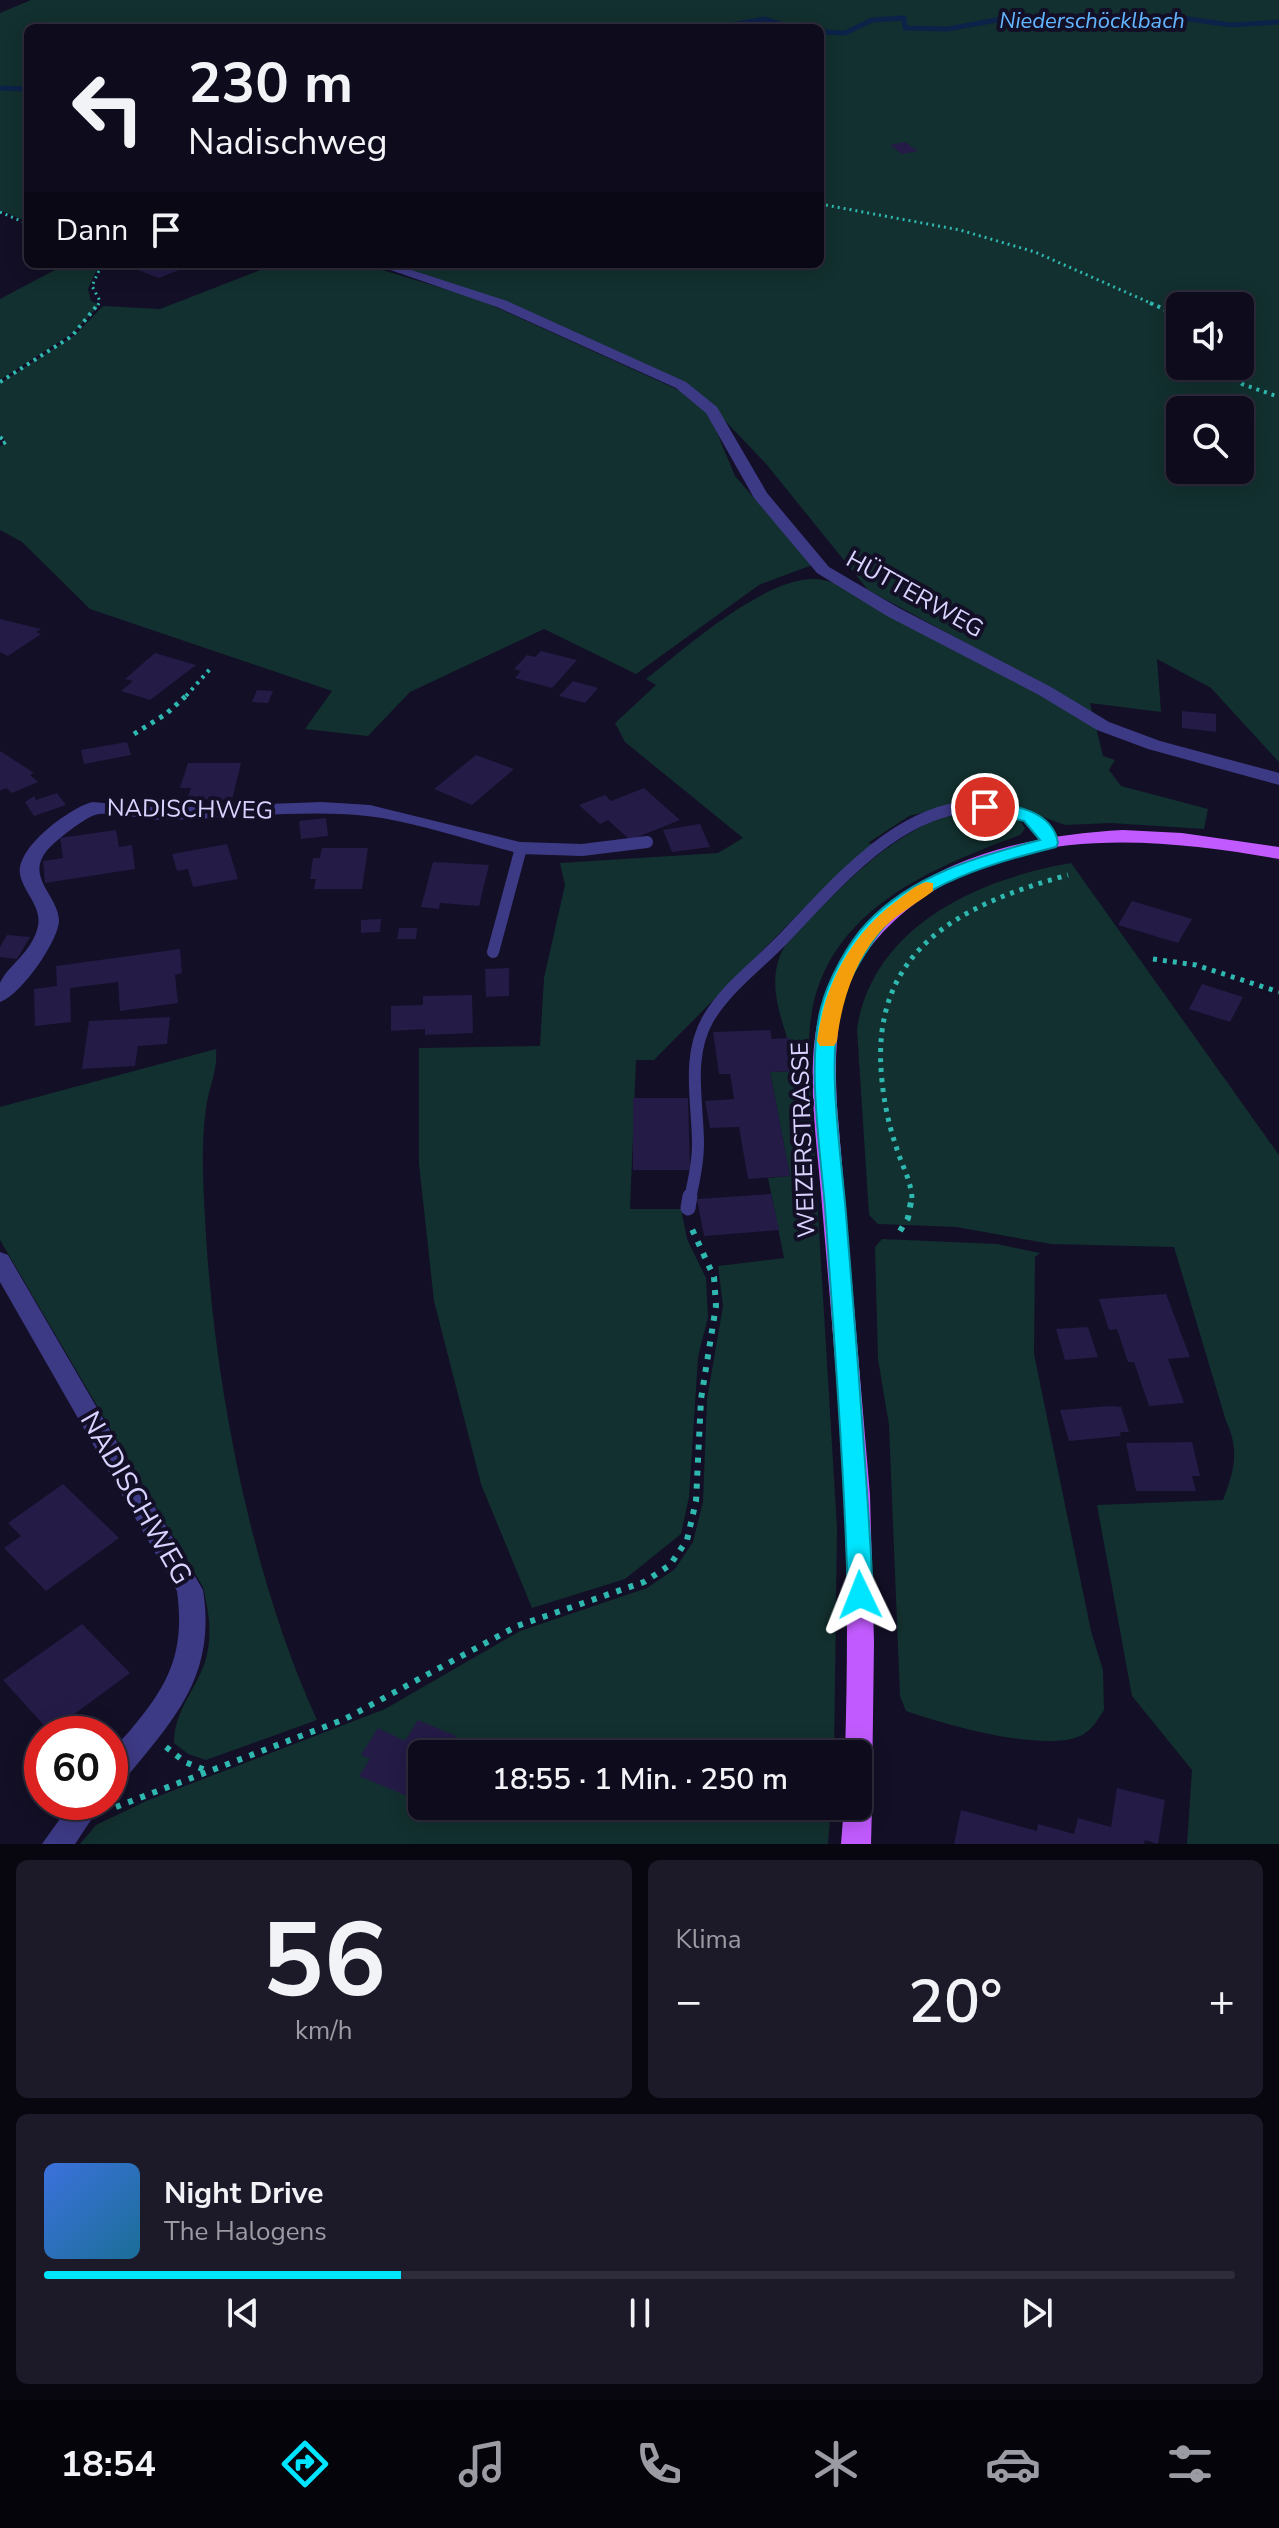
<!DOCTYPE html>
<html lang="de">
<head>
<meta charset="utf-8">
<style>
	:root { --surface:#0e0b1c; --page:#1c1929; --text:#f1f3f6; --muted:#9b9ba3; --line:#2e2b3b; --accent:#00e5ff }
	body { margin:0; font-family:"Nunito Sans",sans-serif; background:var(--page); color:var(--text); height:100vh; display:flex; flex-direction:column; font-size:30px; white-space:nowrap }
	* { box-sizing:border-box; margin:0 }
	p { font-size:26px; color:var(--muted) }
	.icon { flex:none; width:44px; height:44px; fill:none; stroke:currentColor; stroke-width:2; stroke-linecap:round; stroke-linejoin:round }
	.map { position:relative; height:1844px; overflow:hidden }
	.drawer { display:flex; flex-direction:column; gap:16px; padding:16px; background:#08060f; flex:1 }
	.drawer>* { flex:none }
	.top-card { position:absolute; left:24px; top:24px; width:800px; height:244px; border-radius:12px; box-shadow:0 4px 20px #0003,0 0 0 2px var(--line); background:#0e0b1c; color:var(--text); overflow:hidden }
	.buttons { position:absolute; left:1166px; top:292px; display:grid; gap:16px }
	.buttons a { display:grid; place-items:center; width:88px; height:88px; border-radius:12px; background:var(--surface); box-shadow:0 4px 20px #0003,0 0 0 2px var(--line); font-size:40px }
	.speed { position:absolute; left:24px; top:1716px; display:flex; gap:16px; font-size:40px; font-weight:700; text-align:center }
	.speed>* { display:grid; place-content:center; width:104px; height:104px; border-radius:50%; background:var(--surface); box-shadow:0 4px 20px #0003,0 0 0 2px var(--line); line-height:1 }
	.speed .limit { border:12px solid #d22; background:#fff; color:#111 }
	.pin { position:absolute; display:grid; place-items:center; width:68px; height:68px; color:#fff; margin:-34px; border:4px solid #fff; border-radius:50%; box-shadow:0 2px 8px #0007 }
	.me { position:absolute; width:88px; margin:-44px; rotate:358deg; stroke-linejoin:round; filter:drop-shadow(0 0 6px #0008) }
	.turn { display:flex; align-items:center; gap:28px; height:168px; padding:0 32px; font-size:36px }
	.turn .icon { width:104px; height:104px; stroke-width:2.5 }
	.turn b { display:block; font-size:56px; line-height:68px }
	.then { display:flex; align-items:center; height:76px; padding:0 32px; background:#0003; gap:16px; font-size:30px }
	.big { font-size:60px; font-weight:600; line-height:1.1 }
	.drawer .tile { flex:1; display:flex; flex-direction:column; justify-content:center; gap:12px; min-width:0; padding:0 28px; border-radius:12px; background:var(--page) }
	.drawer .dial { align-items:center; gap:0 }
	.dial b { font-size:104px; line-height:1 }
	.song { display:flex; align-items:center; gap:24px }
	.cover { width:96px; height:96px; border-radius:12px; background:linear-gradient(135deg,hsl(220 70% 55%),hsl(200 70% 35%)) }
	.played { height:8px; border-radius:4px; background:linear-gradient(90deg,var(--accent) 30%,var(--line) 30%) }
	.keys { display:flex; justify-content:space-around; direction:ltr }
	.heat { display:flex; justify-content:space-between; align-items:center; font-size:44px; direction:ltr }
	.drawer .tiles { flex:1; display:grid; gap:16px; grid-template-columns:1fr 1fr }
	.tile:last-child { grid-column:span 2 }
	.trip { position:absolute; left:408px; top:1740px; width:464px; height:80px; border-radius:12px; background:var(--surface); box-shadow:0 4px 20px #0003,0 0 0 2px var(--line); font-weight:600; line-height:80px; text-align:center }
	.dock { display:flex; height:128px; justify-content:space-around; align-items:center; background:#06040b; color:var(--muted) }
	.dock .icon { width:56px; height:56px }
	.dock .current { color:var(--accent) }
	.dock b { font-size:36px; color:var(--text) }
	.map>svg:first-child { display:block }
	.green { fill:#12302f; fill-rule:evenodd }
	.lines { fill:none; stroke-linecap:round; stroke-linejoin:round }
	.stream { stroke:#0c2248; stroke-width:5 }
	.building { fill:#241b47 }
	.path-far3 { stroke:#2fb8b0; stroke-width:3; stroke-dasharray:2 4; stroke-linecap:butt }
	.path-far2 { stroke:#2fb8b0; stroke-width:4; stroke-dasharray:3 5; stroke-linecap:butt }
	.path-far1 { stroke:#2fb8b0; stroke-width:5; stroke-dasharray:4 6; stroke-linecap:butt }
	.path { stroke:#2fb8b0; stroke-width:6; stroke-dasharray:5 8; stroke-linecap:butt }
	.service-far1 { stroke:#3d3a85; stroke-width:12 }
	.service { stroke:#3d3a85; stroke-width:15 }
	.minor { fill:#3d3a85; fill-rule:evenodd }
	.primary { fill:#c25bff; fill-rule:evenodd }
	.route { fill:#00e5ff; stroke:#0095a6; stroke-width:2 }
	.slow { fill:#f59e0b }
	.labels { text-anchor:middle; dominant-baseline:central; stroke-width:8; stroke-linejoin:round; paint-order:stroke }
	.far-water-label { font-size:22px; font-style:italic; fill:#62b6ff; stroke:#130f26 }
	.street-label { font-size:24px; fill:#d9d4ff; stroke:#130f26 }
	.near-street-label { font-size:28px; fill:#d9d4ff; stroke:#130f26 }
</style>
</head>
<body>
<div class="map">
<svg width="1279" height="1844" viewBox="0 0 1279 1844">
	<rect width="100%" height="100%" fill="#130f26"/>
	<g class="green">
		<path d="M31,0H1279V762L1211,688L1157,659L1161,712L1090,703L1103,756L1115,760L1109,770L1121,786L1208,809L1204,829L1111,823L1065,825L1004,803L964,802L909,816L868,843L873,844L820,892L654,1060H636L630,1209H681L687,1239L706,1278L708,1317L698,1357L689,1497L681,1534L625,1579L532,1608L481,1484L434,1301L419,1164V1048L540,1046L544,978L565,885L560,863L718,853L743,838L625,742L615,723L656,685L646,679C685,648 772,570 823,580C858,586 930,633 965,651L966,643L868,590L767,465L709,404L589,343L387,264H820V28H28V222L0,210V13ZM1180,306H1240V366H1180ZM1180,410H1240V470H1180Z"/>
		<path d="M66,264H99L88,289L91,301L98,304L96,309L74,332L0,380V299Z"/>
		<path d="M276,264H363L478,299L683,392L708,411L735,476L812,565L759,585L636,674L544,629L410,692L368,736L305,729L332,691L90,609L22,542L0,530V446L7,442L0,435V383L76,334L103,306L160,309Z"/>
		<path d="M955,812C975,812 1017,807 1025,829L1020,835C928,869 821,913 810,1026C808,1044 810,1063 810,1081L837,1528L834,1754H422V1806H831L828,1844H80L96,1825L146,1801L385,1709L520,1631L647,1588L675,1569L693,1542L703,1502L707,1399L723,1306L718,1266L784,1258L768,1178L790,1176L770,1072L796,1071C788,1028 760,986 786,944C837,892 884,836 955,812Z"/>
		<path d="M1071,863L1279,1155V1844H1187L1192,1770L1132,1696L1097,1505L1223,1500C1234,1471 1240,1451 1226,1421L1174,1247L1051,1244L956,1227L878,1224L869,1215L857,1029C873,926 978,879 1071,863Z"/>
		<path d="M216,1049C218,1071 209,1086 206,1108C201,1142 203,1183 205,1218C213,1378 250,1574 317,1720L206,1760L188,1754L174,1743C174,1711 195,1691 205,1662C213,1636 209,1613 203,1587L0,1240V1107Z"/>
		<path d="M882,1239L997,1244L1040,1253L1035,1257L1034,1354L1091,1631L1103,1670L1104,1710C1098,1719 1093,1728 1084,1734C1049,1755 943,1724 906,1711L900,1696L889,1425L878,1359L875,1247Z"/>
	</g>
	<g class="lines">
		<g class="stream">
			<path d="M716,28L764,19L793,28"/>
			<path d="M820,32L845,33L872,20L904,18L905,28L948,29L996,20L1175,17L1231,25L1279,22"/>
			<path d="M0,88L28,89"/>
		</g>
	</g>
	<g class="building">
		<path d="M905,142L918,151L902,154L890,145Z"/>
		<path d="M147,264H194L159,278L138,270Z"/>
		<path d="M0,619L41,629L36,632L41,634L8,656L0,652Z"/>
		<path d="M541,651L577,660L552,688L515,678L521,671L514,669L527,655L535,657Z"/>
		<path d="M155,653L196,665L150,700L121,691L133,681L125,679Z"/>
		<path d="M573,681L598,688L585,703L559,696Z"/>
		<path d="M257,690L273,691L268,703L252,702Z"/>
		<path d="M1182,711L1216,714V732L1182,728Z"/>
		<path d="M127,742L131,755L84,764L81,750Z"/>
		<path d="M0,751L34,773L30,775L38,782L12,793L6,788L0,791Z"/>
		<path d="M476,755L514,769L472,805L434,789Z"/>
		<path d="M188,763H241L232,800L187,799L191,788H180Z"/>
		<path d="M644,788L680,820L630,840L608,820L600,824L579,805L605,795L611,801Z"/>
		<path d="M57,793L66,805L34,816L25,802L34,796L36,800Z"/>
		<path d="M326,818L328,836L301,839L299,821Z"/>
		<path d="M700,824L710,847L672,852L663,830Z"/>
		<path d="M116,830L119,847L132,845L135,869L45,883L43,861L63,858L60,838Z"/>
		<path d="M227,844L238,879L193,887L188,869L177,871L172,854Z"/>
		<path d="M322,848H368L362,889H314L316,879H310L313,858H320Z"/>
		<path d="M433,862L489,865L479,906L440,903L439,909L421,907Z"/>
		<path d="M1132,901L1192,919L1178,943L1118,925Z"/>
		<path d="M381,919L380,932L361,933V920Z"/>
		<path d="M399,928H417L416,939H397Z"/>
		<path d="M7,935L30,937L17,959L0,957V947Z"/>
		<path d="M180,949L182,973L175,975L178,1003L120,1011L118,982L70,988L71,1022L35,1026L34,989L57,986L56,966Z"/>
		<path d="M509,968V996L486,997L485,969Z"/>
		<path d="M1202,984L1243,997L1230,1022L1189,1009Z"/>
		<path d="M472,995L473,1033L425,1035V1029L391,1031V1006L423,1005V996Z"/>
		<path d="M170,1017L167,1044L138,1046L135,1066L82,1069L89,1021Z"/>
		<path d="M770,1030L772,1039L790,1038L796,1071L770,1072L790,1176L748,1179L739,1127L710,1128L705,1101L734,1099L730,1074H719L713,1032Z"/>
		<path d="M633,1098H688L690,1170H633Z"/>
		<path d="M771,1194L779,1230L704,1236L697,1199Z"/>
		<path d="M1166,1294L1190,1357L1168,1359L1184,1403L1149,1406L1134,1362H1128L1117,1329L1109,1330L1099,1299Z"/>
		<path d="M1088,1327L1098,1357L1065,1360L1056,1329Z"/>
		<path d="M1111,1406L1121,1407L1129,1432H1120L1121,1436L1069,1441L1060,1410Z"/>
		<path d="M1192,1442L1200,1476H1192L1196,1491H1136L1126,1443Z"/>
		<path d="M63,1484L119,1538L46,1591L4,1548L21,1536L8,1523Z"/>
		<path d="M82,1624L130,1673L50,1732L3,1680Z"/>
		<path d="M418,1720L456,1736L445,1754H422V1792L417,1800L359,1776L370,1759L361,1755L378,1728L405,1741Z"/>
		<path d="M1117,1788L1165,1800L1158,1844L1145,1840L1144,1844H954L961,1810L1037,1831L1038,1824L1074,1834L1078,1818L1111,1827Z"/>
	</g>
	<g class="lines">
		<g class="path-far3">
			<path d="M820,204L960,230L1035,252L1155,305"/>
			<path d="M0,212L28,224"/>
			<path d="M98,305L100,301L92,286L102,264"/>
		</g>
		<g class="path-far2">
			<path d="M1150,303L1164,309L1180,324"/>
			<path d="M1225,366L1242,384L1279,397"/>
			<path d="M0,382L72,336L99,303"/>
			<path d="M0,437L6,442L0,445"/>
			<path d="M186,696L210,669"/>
		</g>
		<g class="path-far1">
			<path d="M134,734L166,714L188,694"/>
			<path d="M1153,959L1196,965L1279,992"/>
			<path d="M912,1198C911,1180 901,1164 896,1146C889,1126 884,1102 882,1081C868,950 959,905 1068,875"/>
		</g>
		<g class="path">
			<path d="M900,1231L908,1218L912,1196"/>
			<path d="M166,1747L185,1762L205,1770"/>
			<path d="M116,1807L345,1719L517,1626L644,1582L670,1565L687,1540L696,1501L701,1399L716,1306L714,1277L691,1227"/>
		</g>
		<g class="service-far1">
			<path d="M493,952L521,848L582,850L647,842"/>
			<path d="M690,1198C694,1181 698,1163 698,1144C698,1103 686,1057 708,1019C727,987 758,965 783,939C841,879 919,781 1016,812C1031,817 1047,827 1049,843"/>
		</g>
		<path class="service" d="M688,1208L690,1196"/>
		<g class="minor">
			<path d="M373,264H393L507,301L686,382L717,407L767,493L829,567L899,608L1051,687L1109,722L1160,741L1279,773V785L1148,749L1097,730L1039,695L887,616L817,573L754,498L706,413L676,388L497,307Z"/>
			<path d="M92,802L163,808L322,802L370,805L528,844L531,848L521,854C474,842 413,821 367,816C300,809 232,819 165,820C144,820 120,812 99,814C87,815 52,843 45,853C27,878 58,896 59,920C59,941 20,996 0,1002C0,997 0,987 0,983C8,965 32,953 38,926C42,906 23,892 20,874C16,847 70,808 92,802Z"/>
			<path d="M0,1252L8,1255L203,1590C217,1678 172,1721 120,1785L110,1789C110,1779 108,1767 110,1758C112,1748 126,1736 132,1728C170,1683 185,1651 177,1591L0,1282Z"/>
			<path d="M72,1802H103L75,1844H42Z"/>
		</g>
		<path class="primary" d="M1123,830L1182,833L1279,847V859C1160,838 1020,824 917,902C889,923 865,948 851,980C834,1019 835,1064 837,1106L870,1495L874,1642L872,1790L869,1798L872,1806L871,1844H841L844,1806H858V1754H845C848,1655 848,1557 842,1458C837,1374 829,1289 822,1205C817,1134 799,1045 832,978C886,868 1009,836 1123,830Z"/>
	</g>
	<path class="route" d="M985,801C1012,805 1053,810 1058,843L1056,847C999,861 916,884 879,933C863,955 846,982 840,1008C827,1066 841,1154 846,1214C856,1341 867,1468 873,1595L869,1602L860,1605L852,1602L848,1595C844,1466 834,1337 825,1207C820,1150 807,1062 821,1008C828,980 848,943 867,923C912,875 979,856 1040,840L1024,821L979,810V803Z"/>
	<path class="slow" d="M926,882L933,883V891C916,904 892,917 879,933C854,962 841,1004 837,1041L834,1046H820L817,1041C824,986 850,936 895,902C905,895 915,885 926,882Z"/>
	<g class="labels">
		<g class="far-water-label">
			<text x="1092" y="21">Niederschöcklbach</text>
		</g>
		<g class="street-label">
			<text transform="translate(915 594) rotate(29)">HÜTTERWEG</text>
			<text transform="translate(190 809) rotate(1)">NADISCHWEG</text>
			<text transform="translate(803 1140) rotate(-92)">WEIZERSTRASSE</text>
		</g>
		<g class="near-street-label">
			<text transform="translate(136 1498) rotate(60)">NADISCHWEG</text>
		</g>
	</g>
</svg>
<div class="buttons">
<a><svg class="icon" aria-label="sound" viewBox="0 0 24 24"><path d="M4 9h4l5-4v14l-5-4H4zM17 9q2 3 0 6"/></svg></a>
<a><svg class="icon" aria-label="search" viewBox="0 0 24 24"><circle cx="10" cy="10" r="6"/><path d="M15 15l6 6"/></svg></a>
</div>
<div class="speed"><div class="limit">60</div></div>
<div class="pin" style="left:985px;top:807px;background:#d93025"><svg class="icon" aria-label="arrive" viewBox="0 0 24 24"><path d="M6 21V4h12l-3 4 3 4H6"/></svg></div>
<svg class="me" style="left:860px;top:1595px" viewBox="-20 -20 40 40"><path d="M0-17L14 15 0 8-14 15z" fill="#00e5ff" stroke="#fff" stroke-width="4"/></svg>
<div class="trip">18:55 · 1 Min. · 250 m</div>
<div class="top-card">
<div class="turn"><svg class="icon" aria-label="left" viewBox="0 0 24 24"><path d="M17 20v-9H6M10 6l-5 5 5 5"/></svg><div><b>230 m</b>Nadischweg</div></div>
<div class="then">Dann<svg class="icon" aria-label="arrive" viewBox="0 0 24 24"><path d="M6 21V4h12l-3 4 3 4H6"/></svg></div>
</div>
</div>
<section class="drawer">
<div class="tiles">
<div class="tile dial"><b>56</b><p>km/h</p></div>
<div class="tile"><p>Klima</p>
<div class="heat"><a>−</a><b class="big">20°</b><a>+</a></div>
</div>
<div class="tile">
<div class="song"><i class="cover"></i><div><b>Night Drive</b><p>The Halogens</p></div></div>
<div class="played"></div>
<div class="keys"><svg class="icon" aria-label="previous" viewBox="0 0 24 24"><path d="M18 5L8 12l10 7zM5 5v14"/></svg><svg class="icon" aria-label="pause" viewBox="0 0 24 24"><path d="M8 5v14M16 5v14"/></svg><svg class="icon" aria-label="next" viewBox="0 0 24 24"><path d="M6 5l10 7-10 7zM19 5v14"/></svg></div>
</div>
</div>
</section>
<nav class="dock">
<b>18:54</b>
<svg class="icon current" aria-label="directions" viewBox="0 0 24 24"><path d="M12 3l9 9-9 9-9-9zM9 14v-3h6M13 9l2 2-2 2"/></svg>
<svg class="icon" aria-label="music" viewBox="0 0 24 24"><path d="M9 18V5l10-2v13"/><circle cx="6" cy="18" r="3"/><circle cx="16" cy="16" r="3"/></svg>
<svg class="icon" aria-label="phone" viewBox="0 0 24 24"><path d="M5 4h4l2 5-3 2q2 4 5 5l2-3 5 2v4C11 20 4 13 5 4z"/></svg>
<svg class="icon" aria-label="climate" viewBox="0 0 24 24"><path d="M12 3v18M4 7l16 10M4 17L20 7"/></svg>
<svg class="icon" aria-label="car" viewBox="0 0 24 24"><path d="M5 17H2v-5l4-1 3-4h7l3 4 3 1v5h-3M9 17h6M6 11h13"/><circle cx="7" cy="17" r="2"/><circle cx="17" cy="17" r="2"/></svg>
<svg class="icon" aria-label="filters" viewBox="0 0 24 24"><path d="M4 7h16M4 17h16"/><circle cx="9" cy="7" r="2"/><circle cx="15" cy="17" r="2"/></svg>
</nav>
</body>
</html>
